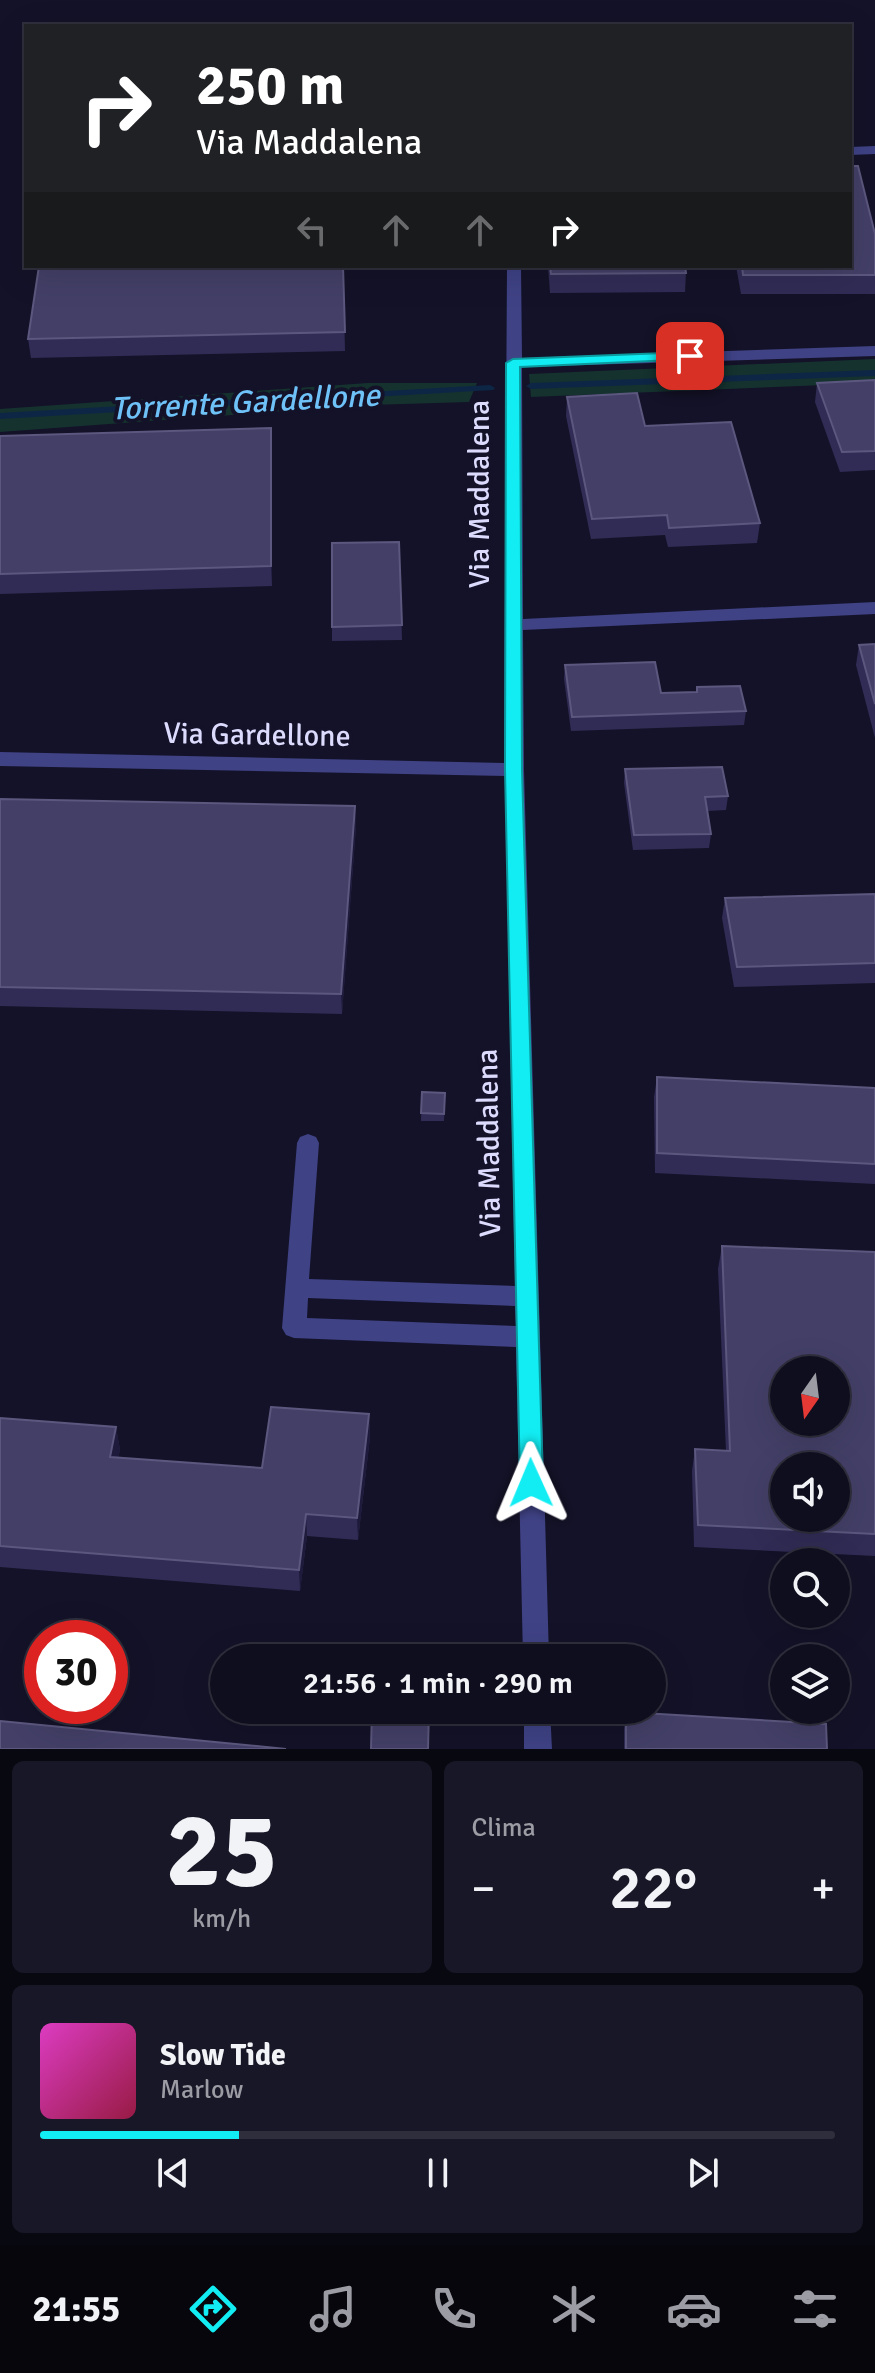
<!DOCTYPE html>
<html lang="it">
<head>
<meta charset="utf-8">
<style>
	:root { --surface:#0f0e1e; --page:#181727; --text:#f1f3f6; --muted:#9b9ca4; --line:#2f2e3c; --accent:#11edf3 }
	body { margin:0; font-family:Signika,sans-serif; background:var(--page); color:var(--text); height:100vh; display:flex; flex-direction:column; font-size:30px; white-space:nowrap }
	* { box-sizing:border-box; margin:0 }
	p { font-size:26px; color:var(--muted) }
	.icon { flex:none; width:44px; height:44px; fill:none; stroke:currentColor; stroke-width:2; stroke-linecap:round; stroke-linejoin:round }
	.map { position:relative; height:1749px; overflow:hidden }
	.panel { display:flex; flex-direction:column; gap:12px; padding:12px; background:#080810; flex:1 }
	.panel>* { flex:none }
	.top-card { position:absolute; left:24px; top:24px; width:828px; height:244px; border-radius:0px; box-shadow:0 8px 32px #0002,0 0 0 2px var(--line); background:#202124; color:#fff; overflow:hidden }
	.needle { width:52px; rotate:194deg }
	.buttons { position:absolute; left:770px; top:1356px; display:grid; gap:16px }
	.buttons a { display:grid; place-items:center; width:80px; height:80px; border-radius:50%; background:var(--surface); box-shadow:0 8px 32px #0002,0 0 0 2px var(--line); font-size:40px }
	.speed { position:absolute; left:24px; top:1620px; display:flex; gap:16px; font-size:40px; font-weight:700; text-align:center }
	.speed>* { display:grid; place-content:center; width:104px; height:104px; border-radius:50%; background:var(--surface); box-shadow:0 8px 32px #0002,0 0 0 2px var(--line); line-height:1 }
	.speed .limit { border:12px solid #d22; background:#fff; color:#111 }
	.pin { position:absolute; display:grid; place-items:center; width:68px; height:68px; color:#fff; margin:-34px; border-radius:16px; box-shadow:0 4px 12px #0006 }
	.me { position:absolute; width:88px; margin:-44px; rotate:359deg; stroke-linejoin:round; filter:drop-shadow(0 0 6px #0008) }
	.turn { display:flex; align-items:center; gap:28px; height:168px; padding:0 40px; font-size:36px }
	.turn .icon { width:104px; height:104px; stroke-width:2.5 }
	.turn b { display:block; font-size:56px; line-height:68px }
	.lanes { display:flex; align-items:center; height:76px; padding:0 40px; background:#0003; justify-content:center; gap:40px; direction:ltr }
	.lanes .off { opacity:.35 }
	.big { font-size:60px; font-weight:600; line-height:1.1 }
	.panel .card { flex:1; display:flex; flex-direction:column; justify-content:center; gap:12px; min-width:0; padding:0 28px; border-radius:12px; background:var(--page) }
	.panel .dial { align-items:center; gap:0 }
	.dial b { font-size:104px; line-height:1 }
	.song { display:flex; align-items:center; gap:24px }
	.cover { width:96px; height:96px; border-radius:12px; background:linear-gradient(135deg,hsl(310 70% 55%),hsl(340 70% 35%)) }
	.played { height:8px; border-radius:4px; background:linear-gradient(90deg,var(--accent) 25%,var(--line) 25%) }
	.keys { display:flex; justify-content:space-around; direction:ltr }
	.heat { display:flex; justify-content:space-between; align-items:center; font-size:44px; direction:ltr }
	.panel .tiles { flex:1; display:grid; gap:12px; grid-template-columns:1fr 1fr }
	.card:last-child { grid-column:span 2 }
	.trip { position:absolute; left:210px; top:1644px; width:456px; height:80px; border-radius:40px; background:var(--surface); box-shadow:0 8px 32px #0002,0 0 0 2px var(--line); font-weight:600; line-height:80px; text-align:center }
	.dock { display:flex; height:128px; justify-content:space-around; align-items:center; background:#06060c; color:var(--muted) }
	.dock .icon { width:56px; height:56px }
	.dock .active { color:var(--accent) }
	.dock b { font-size:36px; color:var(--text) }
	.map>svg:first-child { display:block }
	.green { fill:#15322f }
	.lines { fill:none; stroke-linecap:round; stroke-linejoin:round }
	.stream { fill:#0e2645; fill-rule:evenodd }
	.minor { fill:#3f4285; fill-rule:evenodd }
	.wall { fill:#312c55 }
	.shaded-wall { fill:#1e1a3b }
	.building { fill:#433f67; stroke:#5b577e; stroke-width:2; fill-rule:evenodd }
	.route { fill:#11edf3; stroke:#0b9a9e; stroke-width:2 }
	.labels { text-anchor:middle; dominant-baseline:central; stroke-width:8; stroke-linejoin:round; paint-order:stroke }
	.street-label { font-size:30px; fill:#dcdbfd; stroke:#141228 }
	.water-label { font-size:32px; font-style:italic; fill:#6ec2f8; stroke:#141228 }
</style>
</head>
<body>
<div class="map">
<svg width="875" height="1749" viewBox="0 0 875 1749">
	<rect width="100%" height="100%" fill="#141228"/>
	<g class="green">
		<path d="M875,359V383L531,397L529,374Z"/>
		<path d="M368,383H477L469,402L369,405L0,432V409Z"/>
	</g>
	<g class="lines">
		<g class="stream">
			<path d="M875,370V376L531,389L526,386L531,383Z"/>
			<path d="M490,385L495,388L493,390L0,419V413Z"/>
		</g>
		<g class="minor">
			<path d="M875,146V154L850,155V147Z"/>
			<path d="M507,266H521L522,358L875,346V356L522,367L523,619L875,602V614L523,630L524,770L549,1658H523L516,1347L294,1338L286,1335L282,1328L297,1143L300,1137L308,1134L316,1137L319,1143L309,1279L515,1286L505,776L0,766V752L504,763ZM308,1298L515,1306L516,1326L307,1318Z"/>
			<path d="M524,1710H550L552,1749H524Z"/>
		</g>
	</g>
	<g class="wall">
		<path d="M875,234V294H741L736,266H850Z"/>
		<path d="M343,266L345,351L31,358L28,339Z"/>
		<path d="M548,266H685L686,273L685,292L550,293Z"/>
		<path d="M875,380V470L840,472L815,402L817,383Z"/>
		<path d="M567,397L645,426L760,523L757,543L668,547L665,535L591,539L566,416Z"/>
		<path d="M271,428L272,448V586L0,594V436Z"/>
		<path d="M399,542L402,640L332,641V627Z"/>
		<path d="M875,644V738L856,665L859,645Z"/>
		<path d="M565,665L661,693L696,692L697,687L746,711L744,725L571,731L564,679Z"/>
		<path d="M625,769L728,796L726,810L707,811L711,834L709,848L633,850L624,783Z"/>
		<path d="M0,799L355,806L356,826L342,1014L0,1006Z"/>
		<path d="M875,894V983L734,987L722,918L725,898Z"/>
		<path d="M657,1077L875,1088V1184L655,1173L654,1097Z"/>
		<path d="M422,1092L445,1093L444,1121H421Z"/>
		<path d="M722,1246L875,1252V1556L694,1547L692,1471L695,1449L726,1451L718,1269Z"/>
		<path d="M369,1414L370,1437L358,1540L307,1536L300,1591L0,1567V1418L116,1427L120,1450L118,1458L262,1468Z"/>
		<path d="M626,1712L827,1749H624V1729Z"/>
	</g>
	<g class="shaded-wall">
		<path d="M271,428L272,448V586L271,566Z"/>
		<path d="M355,806L356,826L342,1014L341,994Z"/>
		<path d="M369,1414L370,1437L358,1540L357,1518Z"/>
		<path d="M116,1427L120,1450L114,1479L110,1457Z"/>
		<path d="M306,1514L307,1536L300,1591L299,1570Z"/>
	</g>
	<g class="building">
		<path d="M850,166H858L875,234V275H743L742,266H850Z"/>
		<path d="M39,266H343L345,332L28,339Z"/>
		<path d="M550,266H685L686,273L551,274Z"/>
		<path d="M875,380V451L842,452L817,383Z"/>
		<path d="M637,393L645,426L731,422L760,523L669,528L667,515L592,519L567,397Z"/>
		<path d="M271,428V566L0,574V436Z"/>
		<path d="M399,542L402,625L332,627V543Z"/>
		<path d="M875,644V704L859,645Z"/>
		<path d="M655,662L661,693L697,692V687L740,686L746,711L572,717L565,665Z"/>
		<path d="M722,767L728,796L705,797L711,834L634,835L625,769Z"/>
		<path d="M0,799L355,806L341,994L0,987Z"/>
		<path d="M875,894V963L737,967L725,898Z"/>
		<path d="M657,1077L875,1088V1164L657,1153Z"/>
		<path d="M422,1092L445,1093L444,1114L421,1113Z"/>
		<path d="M722,1246L875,1252V1534L698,1525L695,1449L730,1451ZM784,1370H836V1422H784ZM784,1466H836V1518H784Z"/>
		<path d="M271,1407L369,1414L357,1518L306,1514L299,1570L0,1546V1418L116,1427L110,1457L262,1468Z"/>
		<path d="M372,1710H429L428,1749H371Z"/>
		<path d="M626,1712L826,1724L827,1749H626Z"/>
		<path d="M0,1721L286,1749H0Z"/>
	</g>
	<path class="route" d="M690,352L695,353V359L520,367L522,770L543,1483L539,1490L531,1493L523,1490L520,1483L505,770L506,363L513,359Z"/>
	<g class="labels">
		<g class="street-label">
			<text transform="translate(479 494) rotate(-90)">Via Maddalena</text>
			<text transform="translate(257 735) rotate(1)">Via Gardellone</text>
			<text transform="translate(489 1143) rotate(-91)">Via Maddalena</text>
		</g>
		<g class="water-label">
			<text transform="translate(245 402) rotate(-3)">Torrente Gardellone</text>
		</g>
	</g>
</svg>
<div class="buttons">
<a><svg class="needle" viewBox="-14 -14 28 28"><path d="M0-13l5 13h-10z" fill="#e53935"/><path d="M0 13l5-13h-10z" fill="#9b9ca4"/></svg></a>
<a><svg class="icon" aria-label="sound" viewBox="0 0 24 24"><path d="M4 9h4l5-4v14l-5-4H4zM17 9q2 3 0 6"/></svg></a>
<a><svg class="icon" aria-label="search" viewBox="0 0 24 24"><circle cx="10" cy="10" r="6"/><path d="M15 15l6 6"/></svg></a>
<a><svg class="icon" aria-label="layers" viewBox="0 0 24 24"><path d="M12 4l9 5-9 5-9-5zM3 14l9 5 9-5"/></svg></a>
</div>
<div class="speed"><div class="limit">30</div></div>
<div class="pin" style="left:690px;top:356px;background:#d93025"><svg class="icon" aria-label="arrive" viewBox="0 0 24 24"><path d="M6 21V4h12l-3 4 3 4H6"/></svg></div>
<svg class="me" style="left:531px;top:1483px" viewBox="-20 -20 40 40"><path d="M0-17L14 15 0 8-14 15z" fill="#11edf3" stroke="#fff" stroke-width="4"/></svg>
<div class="trip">21:56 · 1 min · 290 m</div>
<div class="top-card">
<div class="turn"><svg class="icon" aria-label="right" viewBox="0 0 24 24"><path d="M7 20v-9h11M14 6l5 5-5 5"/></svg><div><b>250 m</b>Via Maddalena</div></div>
<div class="lanes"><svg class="icon off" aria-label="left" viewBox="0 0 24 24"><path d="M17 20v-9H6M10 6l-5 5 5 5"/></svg><svg class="icon off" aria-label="ahead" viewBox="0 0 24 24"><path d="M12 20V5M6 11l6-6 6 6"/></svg><svg class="icon off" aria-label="ahead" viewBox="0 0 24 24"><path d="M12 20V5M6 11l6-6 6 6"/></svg><svg class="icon" aria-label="right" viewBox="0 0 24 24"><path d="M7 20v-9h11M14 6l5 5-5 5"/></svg></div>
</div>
</div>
<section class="panel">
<div class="tiles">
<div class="card dial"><b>25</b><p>km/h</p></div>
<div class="card"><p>Clima</p>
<div class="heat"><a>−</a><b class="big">22°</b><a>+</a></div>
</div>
<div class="card">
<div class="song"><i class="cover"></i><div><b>Slow Tide</b><p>Marlow</p></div></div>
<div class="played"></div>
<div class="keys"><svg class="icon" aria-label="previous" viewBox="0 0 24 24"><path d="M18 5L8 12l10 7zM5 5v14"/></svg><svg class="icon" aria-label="pause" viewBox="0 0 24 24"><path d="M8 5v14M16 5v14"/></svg><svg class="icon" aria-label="next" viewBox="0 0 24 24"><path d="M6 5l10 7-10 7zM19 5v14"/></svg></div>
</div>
</div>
</section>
<nav class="dock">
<b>21:55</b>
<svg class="icon active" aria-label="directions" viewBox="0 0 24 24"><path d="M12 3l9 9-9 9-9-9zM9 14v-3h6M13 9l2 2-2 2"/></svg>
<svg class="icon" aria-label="music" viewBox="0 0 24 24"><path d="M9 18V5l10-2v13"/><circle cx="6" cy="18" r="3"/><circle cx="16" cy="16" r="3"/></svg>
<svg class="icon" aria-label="phone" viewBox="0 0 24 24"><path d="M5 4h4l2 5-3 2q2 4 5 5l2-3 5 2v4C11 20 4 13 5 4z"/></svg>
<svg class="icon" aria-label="climate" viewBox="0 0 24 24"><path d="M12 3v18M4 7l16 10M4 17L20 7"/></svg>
<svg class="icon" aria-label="car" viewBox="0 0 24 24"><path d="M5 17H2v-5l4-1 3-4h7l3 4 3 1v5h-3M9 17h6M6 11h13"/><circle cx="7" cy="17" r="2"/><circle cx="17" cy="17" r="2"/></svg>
<svg class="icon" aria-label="filters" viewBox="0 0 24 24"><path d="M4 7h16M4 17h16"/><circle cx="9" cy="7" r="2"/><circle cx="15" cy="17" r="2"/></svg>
</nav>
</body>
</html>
